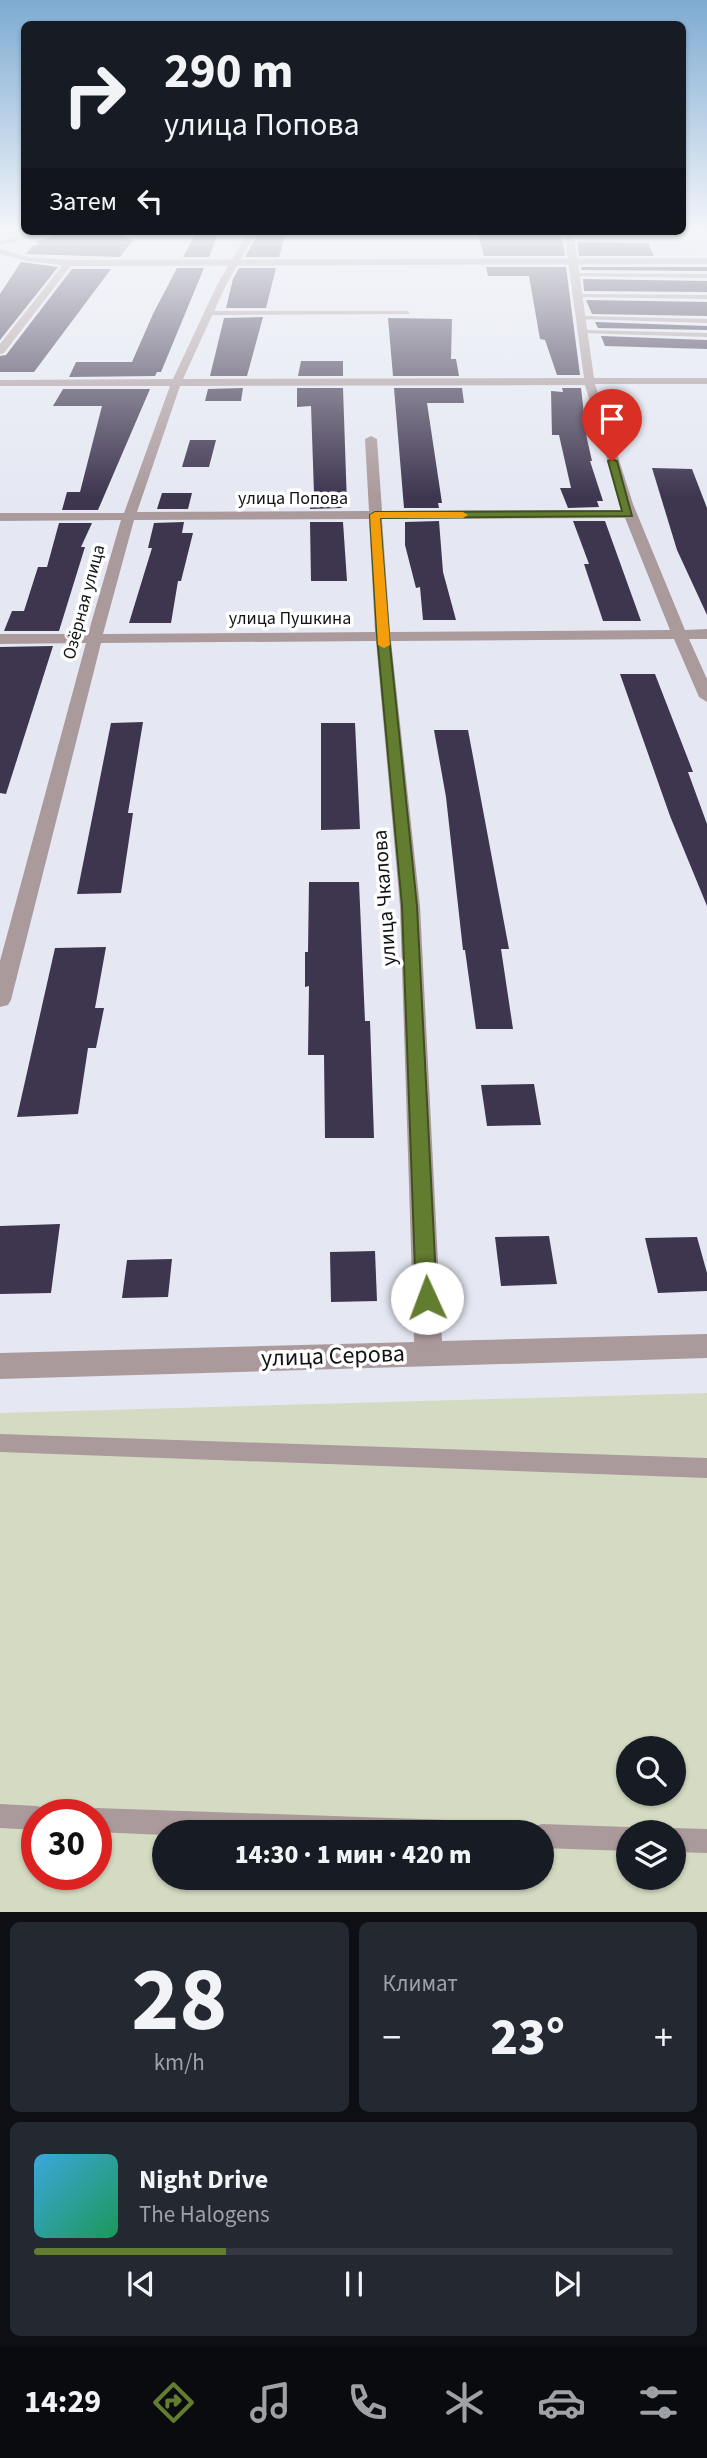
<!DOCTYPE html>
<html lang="ru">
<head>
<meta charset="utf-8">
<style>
	:root { --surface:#171b24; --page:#242831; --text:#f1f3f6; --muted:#9ea1a6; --line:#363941; --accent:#627c30 }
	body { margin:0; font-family:"Source Sans 3",sans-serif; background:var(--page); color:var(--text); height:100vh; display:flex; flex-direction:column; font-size:26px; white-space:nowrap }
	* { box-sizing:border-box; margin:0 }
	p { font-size:23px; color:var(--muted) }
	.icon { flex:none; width:38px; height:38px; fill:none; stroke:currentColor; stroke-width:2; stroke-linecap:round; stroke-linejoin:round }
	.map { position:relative; height:1912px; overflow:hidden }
	.sheet { display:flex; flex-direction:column; gap:10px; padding:10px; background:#0d0f14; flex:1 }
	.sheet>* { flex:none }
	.banner { position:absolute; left:21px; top:21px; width:665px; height:214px; border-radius:10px; box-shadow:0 2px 5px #0004; background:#171b24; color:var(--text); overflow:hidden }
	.tools { position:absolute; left:616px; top:1736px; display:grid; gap:14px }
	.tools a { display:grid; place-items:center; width:70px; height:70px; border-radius:50%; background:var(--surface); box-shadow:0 2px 5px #0004; font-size:35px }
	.speed { position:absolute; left:21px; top:1799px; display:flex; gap:14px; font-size:35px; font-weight:700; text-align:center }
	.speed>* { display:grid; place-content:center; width:91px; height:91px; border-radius:50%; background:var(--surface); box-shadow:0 2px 5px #0004; line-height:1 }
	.speed .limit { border:10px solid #d22; background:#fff; color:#111 }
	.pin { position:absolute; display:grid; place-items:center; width:60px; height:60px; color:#fff; margin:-72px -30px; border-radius:50% 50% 50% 0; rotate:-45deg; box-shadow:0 0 7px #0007 }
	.pin .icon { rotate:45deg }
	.me { position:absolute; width:77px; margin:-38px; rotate:358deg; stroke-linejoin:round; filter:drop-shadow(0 0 5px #0008) }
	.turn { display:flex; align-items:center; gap:24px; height:147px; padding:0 28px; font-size:32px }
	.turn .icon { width:91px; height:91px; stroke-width:2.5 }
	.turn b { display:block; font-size:49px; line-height:60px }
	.then { display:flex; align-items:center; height:66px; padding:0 28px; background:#0003; gap:14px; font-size:26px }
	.big { font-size:52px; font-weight:800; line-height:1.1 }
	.sheet .widget { flex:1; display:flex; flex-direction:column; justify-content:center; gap:10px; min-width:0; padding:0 24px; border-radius:10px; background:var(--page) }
	.sheet .dial { align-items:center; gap:0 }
	.dial b { font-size:91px; line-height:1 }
	.song { display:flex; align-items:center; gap:21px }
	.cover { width:84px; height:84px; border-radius:10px; background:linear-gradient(135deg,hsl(200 70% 55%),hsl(150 70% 35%)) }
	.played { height:7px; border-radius:4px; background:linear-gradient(90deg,var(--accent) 30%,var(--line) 30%) }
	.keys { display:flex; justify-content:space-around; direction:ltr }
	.heat { display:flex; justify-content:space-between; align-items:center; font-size:38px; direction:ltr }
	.sheet .tiles { flex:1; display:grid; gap:10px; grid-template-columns:1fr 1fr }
	.widget:last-child { grid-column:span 2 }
	.trip { position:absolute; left:152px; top:1820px; width:402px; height:70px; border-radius:35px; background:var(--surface); box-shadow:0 2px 5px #0004; font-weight:800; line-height:70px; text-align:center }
	.tabs { display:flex; height:112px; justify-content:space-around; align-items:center; background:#090b0e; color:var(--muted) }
	.tabs .icon { width:49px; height:49px }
	.tabs .active { color:var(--accent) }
	.tabs b { font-size:32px; color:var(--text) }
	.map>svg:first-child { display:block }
	.built { fill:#d6daeb }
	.green { fill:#d5dbc2; fill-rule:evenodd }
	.building { fill:#3e354f }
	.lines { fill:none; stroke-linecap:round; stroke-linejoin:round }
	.service { fill:#ab9a9c; fill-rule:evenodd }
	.minor { fill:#ab9a9c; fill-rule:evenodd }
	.tertiary { fill:#ab9a9c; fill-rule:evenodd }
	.route { fill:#627c30; stroke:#40511f; stroke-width:2 }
	.slow { fill:#f59e0b }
	.labels { text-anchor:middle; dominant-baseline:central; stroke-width:7; stroke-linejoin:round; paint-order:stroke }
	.far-street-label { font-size:18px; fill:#121316; stroke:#fff }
	.street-label { font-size:21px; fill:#121316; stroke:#fff }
	.near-street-label { font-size:24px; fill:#121316; stroke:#fff }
</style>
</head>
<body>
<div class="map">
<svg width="707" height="1912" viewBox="0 0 707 1912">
	<rect width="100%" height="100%" fill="#e5e8f2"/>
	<path class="built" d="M586,231H680L697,255H591Z"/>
	<path class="green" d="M707,1393V1912H0V1413ZM628,1748H674V1794H628ZM37,1815H96V1874H37ZM164,1832H542V1878H164ZM628,1832H674V1878H628Z"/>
	<g class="building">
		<path d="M66,231H111L133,240L120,257L26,254L32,246L40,244L35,242Z"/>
		<path d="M197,231H219L209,257H183Z"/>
		<path d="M258,234L285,235L279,257H245Z"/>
		<path d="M478,234H558L563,242L565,256H484Z"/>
		<path d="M577,242L648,243L654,256H579Z"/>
		<path d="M21,262L58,267L0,340V294Z"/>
		<path d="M486,267H566L580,375H557L545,340L540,339L529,276H488Z"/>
		<path d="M581,267H707V271L582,270Z"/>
		<path d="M177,268H204L161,372H157L155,376L69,377L76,362H132L153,314Z"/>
		<path d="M239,268H276L266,308H226L233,279Z"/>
		<path d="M72,269H111L34,372H0V356L6,355Z"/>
		<path d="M583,279L707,281V292L584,291Z"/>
		<path d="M586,300L707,302V316L592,314Z"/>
		<path d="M263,317L247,376H210L224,318Z"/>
		<path d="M388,318L452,319L451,359H456L459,376H393Z"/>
		<path d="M595,322L707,326V330L598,328Z"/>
		<path d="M601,336L707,340V349L605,346Z"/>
		<path d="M301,361H343V376H298Z"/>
		<path d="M243,388L241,401H205L208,389Z"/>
		<path d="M297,388H343L347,505H342V508L310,509V493H314L311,406L297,407Z"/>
		<path d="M394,388H462L464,403H427L442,503H438L439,508H404Z"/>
		<path d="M562,388H581L587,439L592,461H590L603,501H597L599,507L568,508L560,488H571L559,435H552L551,391L563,392Z"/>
		<path d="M63,389H150L98,510H62L67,492H80L102,406H53Z"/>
		<path d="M190,440H216L209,467H182Z"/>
		<path d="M652,468L692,469L707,508V615L677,550Z"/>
		<path d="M162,493H192L188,509H157Z"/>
		<path d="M439,521L443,572L456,620H423L420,587L416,588L405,545V522Z"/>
		<path d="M573,521H605L641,621H603L584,564H589Z"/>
		<path d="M184,522L182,533H193L181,581H178L171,623H129L152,548H148L154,523Z"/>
		<path d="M310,522H343L347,581H311Z"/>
		<path d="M59,523H92L81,547H85L59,631H4L12,611H24L38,567H47Z"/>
		<path d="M53,646L6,794L0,793V647Z"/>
		<path d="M620,674H655L693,772H688L707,824V906L670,816Z"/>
		<path d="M143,722L128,813H133L121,893L77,894L111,723Z"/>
		<path d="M321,723H355L360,829L321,830Z"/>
		<path d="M434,730H468L509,949H501L513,1029H476L465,950H463L446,797Z"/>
		<path d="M309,882H359L365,1021H370L374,1138H325L324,1055H308L309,986L305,987V952H308Z"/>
		<path d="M106,947L95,1008H104L96,1048H88L78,1114L17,1117L55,948Z"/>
		<path d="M534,1084L541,1125L487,1126L481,1085Z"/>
		<path d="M60,1224L51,1293L0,1294V1226Z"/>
		<path d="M549,1236L557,1284L501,1286L495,1237Z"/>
		<path d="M697,1237L707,1273V1291L658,1293L645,1238Z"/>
		<path d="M375,1251L377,1301L331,1302L330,1252Z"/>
		<path d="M172,1259L168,1297L122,1298L127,1260Z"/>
	</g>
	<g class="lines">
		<g class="service">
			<path d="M574,273L707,274V278L576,276Z"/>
			<path d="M577,294L707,295V299L579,297Z"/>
			<path d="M408,311L410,314L209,315L206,313L209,311Z"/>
			<path d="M582,316L707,319V323L580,319Z"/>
			<path d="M583,330L707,333V337L581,333Z"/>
			<path d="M0,1434L707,1458V1478L0,1452Z"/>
			<path d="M0,1804L37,1806L46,1809L48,1815H37V1830L0,1828Z"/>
			<path d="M96,1808L449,1820L458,1823L461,1832H164V1835L96,1832V1815H86L87,1811Z"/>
			<path d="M542,1824L628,1827L638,1832H628V1851L542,1848V1832H531L533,1827Z"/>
			<path d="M674,1828L707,1829V1853L674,1852V1832H665Z"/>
		</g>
		<g class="minor">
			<path d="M47,231H63L0,245V241Z"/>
			<path d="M249,231H257L226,285L183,379L584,378L564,231H572L576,250L594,378H707V384H595L633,504L685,630L707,629V639H689L707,679V702L699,697L674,639L391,641L420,906L442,1341L707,1334V1358L0,1379V1353L414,1342L400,906L376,641L101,643L11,1000L8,1005L0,1007V961L86,643L0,644V634H88L121,520L0,521V513H124L170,386H0V380L173,379L217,285ZM585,385L622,510L382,511L377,439L371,436L365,439L369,511L137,512L180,386ZM625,518L670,630L390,632L382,519ZM369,519L375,632L103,634L134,520Z"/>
			<path d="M66,261L73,263L4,353L0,354V344Z"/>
		</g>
		<path class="tertiary" d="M0,249L28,257L69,260L707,258V264L69,266L27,261L0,254Z"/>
	</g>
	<linearGradient id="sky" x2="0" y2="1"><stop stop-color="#7dabd2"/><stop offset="0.46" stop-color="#f3f5f9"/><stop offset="1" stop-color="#f3f5f9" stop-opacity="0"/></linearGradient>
	<rect width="707" height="497" fill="url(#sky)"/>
	<path class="route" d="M612,459L617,461L632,516L380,518L389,636L417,906L437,1298L434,1304L427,1307L419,1304L416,1298L402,906L377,636L370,515L375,512L622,511L608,461Z"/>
	<path class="slow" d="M375,512H463L468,515L463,518H380L390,645L384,648L378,645L370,515Z"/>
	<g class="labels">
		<g class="far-street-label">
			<text x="293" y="498">улица Попова</text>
			<text transform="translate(84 602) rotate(-75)">Озёрная улица</text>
			<text x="290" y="618">улица Пушкина</text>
		</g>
		<g class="street-label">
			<text transform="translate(384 898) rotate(-94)">улица Чкалова</text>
		</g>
		<g class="near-street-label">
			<text transform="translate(333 1356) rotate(-2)">улица Серова</text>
		</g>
	</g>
</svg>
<div class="tools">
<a><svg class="icon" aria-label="search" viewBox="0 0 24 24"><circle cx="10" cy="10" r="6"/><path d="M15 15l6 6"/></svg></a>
<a><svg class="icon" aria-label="layers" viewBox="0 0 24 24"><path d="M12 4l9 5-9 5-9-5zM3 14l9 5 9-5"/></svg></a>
</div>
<div class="speed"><div class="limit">30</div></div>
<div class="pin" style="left:612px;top:461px;background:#d93025"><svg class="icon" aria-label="arrive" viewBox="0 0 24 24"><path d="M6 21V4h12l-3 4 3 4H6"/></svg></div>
<svg class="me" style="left:427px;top:1298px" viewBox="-20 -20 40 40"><circle r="19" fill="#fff"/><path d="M0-13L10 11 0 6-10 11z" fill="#627c30"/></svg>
<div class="trip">14:30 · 1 мин · 420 m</div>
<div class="banner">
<div class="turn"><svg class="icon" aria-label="right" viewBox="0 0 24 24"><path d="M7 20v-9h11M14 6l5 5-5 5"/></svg><div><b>290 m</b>улица Попова</div></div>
<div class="then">Затем<svg class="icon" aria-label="left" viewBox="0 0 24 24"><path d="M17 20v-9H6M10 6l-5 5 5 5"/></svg></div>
</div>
</div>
<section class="sheet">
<div class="tiles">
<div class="widget dial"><b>28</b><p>km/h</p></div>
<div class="widget"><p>Климат</p>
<div class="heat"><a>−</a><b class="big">23°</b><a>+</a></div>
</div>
<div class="widget">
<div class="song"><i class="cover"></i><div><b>Night Drive</b><p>The Halogens</p></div></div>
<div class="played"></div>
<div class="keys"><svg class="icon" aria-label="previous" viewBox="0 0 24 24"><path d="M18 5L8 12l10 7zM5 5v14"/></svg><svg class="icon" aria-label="pause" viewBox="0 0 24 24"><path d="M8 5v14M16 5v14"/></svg><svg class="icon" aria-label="next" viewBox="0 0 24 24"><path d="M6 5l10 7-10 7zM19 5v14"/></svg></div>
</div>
</div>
</section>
<nav class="tabs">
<b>14:29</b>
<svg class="icon active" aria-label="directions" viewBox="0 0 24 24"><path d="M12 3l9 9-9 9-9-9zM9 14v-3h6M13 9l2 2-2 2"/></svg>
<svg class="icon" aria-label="music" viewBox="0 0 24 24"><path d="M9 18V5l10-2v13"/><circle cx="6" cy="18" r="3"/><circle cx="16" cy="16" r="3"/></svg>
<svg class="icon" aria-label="phone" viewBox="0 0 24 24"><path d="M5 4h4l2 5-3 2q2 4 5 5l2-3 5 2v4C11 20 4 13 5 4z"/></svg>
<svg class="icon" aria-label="climate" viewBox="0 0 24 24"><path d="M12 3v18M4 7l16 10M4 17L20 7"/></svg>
<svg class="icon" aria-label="car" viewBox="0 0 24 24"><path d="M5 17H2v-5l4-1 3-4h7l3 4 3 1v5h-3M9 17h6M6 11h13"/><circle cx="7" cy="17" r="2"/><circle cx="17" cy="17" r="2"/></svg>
<svg class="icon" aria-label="filters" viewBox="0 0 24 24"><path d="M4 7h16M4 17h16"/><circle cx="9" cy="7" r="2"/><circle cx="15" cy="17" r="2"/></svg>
</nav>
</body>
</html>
